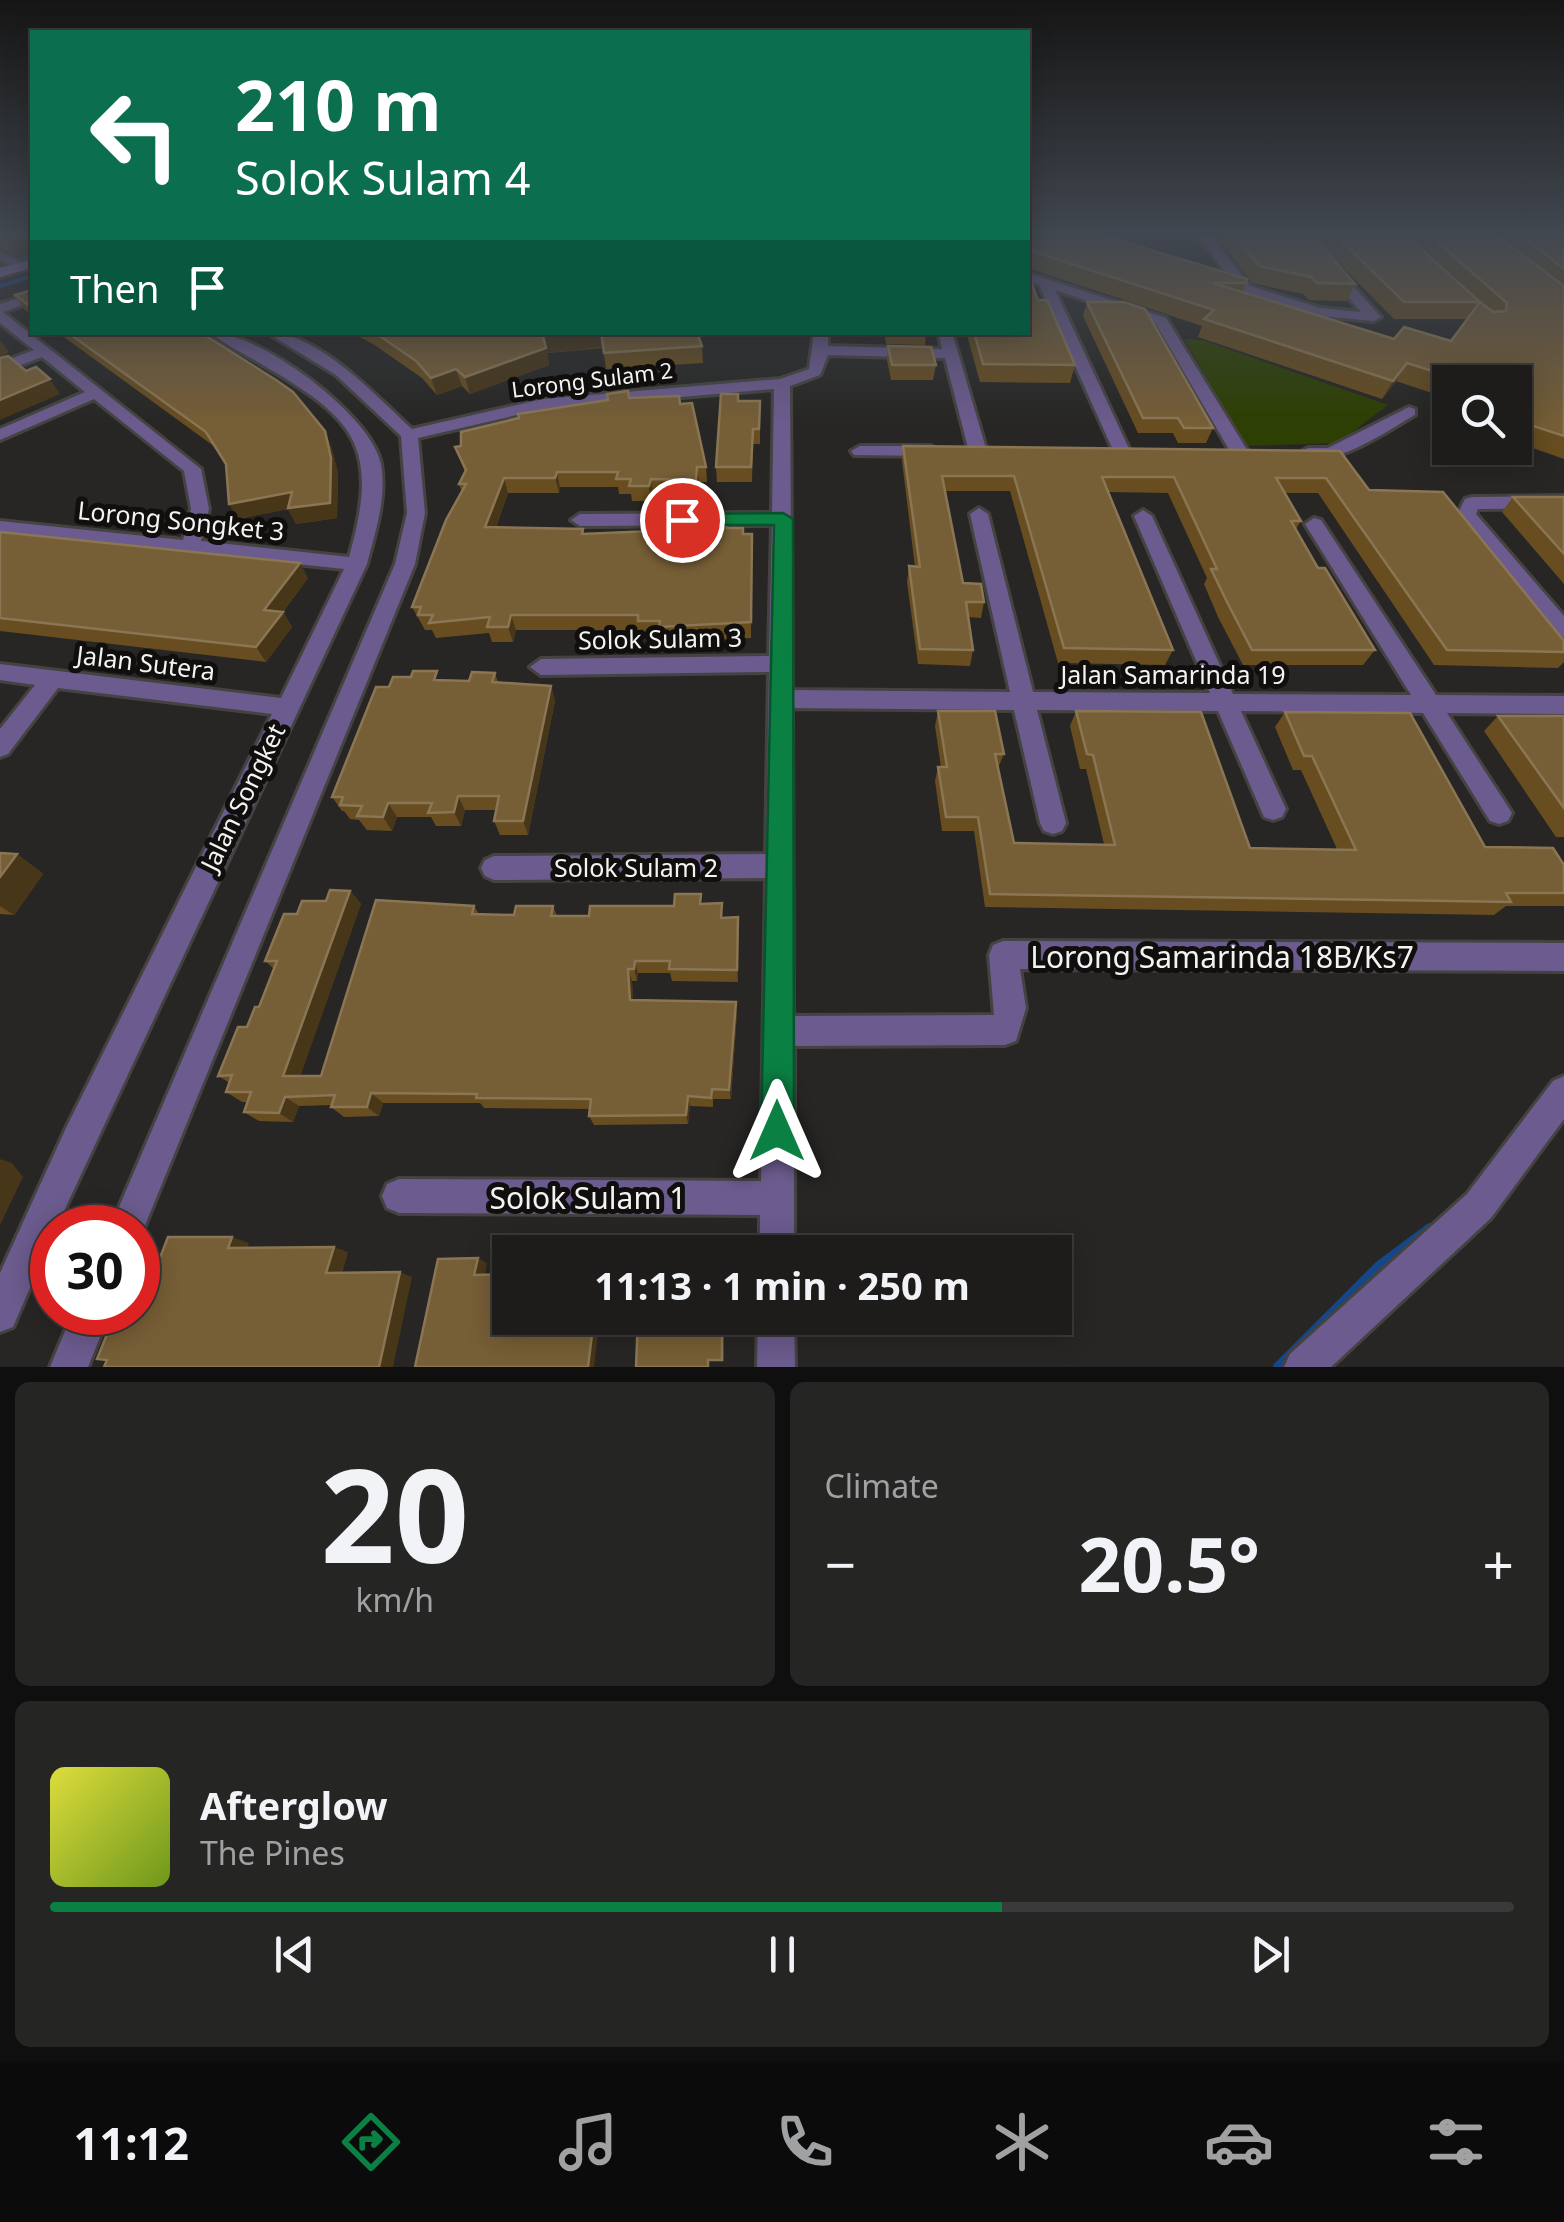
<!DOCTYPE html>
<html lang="en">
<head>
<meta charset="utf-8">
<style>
	:root { --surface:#1d1c1b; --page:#252524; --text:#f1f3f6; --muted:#a0a1a3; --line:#3b3a3a; --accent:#0b8043 }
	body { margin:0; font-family:"Noto Sans",sans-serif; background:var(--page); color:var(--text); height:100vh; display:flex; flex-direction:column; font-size:38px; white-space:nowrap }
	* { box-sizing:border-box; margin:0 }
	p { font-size:32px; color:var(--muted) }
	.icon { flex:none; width:55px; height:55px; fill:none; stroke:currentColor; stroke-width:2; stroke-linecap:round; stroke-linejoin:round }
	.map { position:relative; height:1367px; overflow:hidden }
	.details { display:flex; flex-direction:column; gap:15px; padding:15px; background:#100f0f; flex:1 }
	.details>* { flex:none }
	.guide { position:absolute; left:30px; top:30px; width:1000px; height:305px; border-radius:0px; box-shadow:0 5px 25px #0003,0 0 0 2px var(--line); background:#0b6e4f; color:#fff; overflow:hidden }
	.tools { position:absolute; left:1432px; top:365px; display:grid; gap:20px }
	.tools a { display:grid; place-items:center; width:100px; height:100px; border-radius:0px; background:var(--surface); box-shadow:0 5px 25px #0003,0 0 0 2px var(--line); font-size:50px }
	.speed { position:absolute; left:30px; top:1205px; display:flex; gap:20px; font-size:50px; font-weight:700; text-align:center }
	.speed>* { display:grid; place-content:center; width:130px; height:130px; border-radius:50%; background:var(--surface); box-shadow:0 5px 25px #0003,0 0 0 2px var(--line); line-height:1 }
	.speed .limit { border:15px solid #d22; background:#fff; color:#111 }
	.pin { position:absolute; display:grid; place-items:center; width:85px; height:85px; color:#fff; margin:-42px; border:5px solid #fff; border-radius:50%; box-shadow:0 2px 10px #0007 }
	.me { position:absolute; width:110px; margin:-55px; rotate:0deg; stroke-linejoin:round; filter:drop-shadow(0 0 8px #0008) }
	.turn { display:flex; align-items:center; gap:35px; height:210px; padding:0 40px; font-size:45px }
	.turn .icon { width:130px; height:130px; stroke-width:2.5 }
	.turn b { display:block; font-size:70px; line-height:85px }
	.then { display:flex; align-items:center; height:95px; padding:0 40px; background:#0003; gap:20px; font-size:38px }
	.big { font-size:75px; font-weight:700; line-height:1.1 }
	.details .card { flex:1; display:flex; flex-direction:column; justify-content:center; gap:15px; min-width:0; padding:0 35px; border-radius:15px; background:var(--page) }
	.details .dial { align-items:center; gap:0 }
	.dial b { font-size:130px; line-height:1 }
	.song { display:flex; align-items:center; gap:30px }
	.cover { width:120px; height:120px; border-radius:15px; background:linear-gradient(135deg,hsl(60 70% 55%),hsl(80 70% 35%)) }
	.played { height:10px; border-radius:5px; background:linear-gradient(90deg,var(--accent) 65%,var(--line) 65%) }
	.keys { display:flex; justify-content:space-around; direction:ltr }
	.heat { display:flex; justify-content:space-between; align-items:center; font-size:55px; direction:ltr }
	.details .tiles { flex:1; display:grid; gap:15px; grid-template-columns:1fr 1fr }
	.card:last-child { grid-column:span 2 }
	.trip { position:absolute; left:492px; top:1235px; width:580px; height:100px; border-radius:0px; background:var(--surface); box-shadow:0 5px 25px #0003,0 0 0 2px var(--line); font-weight:700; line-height:100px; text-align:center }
	.dock { display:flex; height:160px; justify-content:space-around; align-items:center; background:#0c0b0b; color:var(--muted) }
	.dock .icon { width:70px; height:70px }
	.dock .on { color:var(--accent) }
	.dock b { font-size:45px; color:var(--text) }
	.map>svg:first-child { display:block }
	.green { fill:#2d3f02 }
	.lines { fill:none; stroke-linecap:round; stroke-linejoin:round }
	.stream-far1 { stroke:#144688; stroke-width:4 }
	.stream { stroke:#144688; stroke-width:10 }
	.minor-casing { stroke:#444341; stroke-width:6 }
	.secondary-casing { stroke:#444341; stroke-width:5 }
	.minor { fill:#6c5b8e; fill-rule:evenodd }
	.secondary { fill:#9477c9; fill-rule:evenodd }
	.wall { fill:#674d20 }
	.shaded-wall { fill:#473618 }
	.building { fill:#765e36; stroke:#8a7654; stroke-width:2.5 }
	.route { fill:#0b8043; stroke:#07532c; stroke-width:2.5 }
	.labels { text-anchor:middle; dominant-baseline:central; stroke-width:10; stroke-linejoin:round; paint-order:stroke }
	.far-street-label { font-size:22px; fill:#f4f3f1; stroke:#100f0e }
	.street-label { font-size:25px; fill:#f4f3f1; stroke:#100f0e }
	.near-street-label { font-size:30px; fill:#f4f3f1; stroke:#100f0e }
</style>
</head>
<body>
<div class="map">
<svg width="1564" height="1367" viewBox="0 0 1564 1367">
	<rect width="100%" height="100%" fill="#272624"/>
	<path class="green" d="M1184,339L1202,340L1388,405L1338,443L1246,446Z"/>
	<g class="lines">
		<g class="stream-far1">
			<path d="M17,260L32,255"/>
			<path d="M0,286L32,276"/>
		</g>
		<path class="stream" d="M1278,1367L1379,1266L1430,1228"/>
		<defs>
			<g id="minor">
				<path d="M1195,232H1208L1250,286L1320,308L1361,312L1291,232H1304L1381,317L1374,321L1319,316L1211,283V277L1232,281Z"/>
				<path d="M0,251L25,264L27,267L15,270L0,260Z"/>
				<path d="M1028,273L1166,318L1249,453L1246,457L1240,458L1231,453L1156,324L1055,290L1131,453L1122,458L1116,457L1039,285L1028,281Z"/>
				<path d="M32,294V302L3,312L201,469L209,509L201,541L349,557C380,447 357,420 263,365C245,354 225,345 210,332C258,332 371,414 381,464C387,497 375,533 367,564L56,1228H52V1237L13,1327L0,1332V1273L66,1128L272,714L58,688L8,754L0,757V729L35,685L0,680V664L281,698L344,569L0,533V521L183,540L191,509L184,471L94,399L0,440V429L85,392L42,357L0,373V363L34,350L0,323V304Z"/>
				<path d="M266,332C318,332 376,396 412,429L543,399L780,379L809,369L814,332H828V346L942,349L938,332H952L987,452L984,456H972L969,452L945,358L828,355L820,375L790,386L792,690L1010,692L970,514L979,508L988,514L1033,692L1210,693L1134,516L1143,510L1152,516L1233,694L1411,695L1305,524L1314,518L1321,520L1436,695L1564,696V714L1447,713L1512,813L1508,821L1499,824L1490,821L1423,713L1241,711L1286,809L1282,817L1273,820L1264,817L1218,711L1037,710L1066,823L1062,831L1053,834L1044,831L1040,823L1014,710L792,708L793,1016L994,1015L989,955L993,945L1003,941L1564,943V971L1020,969L1026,1008L1016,1041L1005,1045L794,1046V1252H760V1215L399,1213L387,1208L382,1196L387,1184L399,1179L761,1181L766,878L494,880L485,876L481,868L485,860L494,856L766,854L769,672L541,675L530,667L541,659L769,656L772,525L580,526L571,520L580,514L772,513L774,389L543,409L418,438L425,513L415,564L139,1240L138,1228H110L395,564L407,513L401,436L336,375Z"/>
				<path d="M1409,407L1415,409V415C1388,430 1327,474 1299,453L1308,448H1328Z"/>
				<path d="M860,446H931L940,451L931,456L854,455L851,451Z"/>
				<path d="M1564,496V508L1478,509L1476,514L1564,616V638L1556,635L1457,515L1465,499L1472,497Z"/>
				<path d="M1564,1076V1119L1491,1218L1331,1367H1284L1290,1354L1467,1194L1553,1081Z"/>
				<path d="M73,1312H110L88,1367H50Z"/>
				<path d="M758,1318H794L795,1367H757Z"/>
			</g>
			<path id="secondary" d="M32,259V268L0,277V268Z"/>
		</defs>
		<use href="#minor" class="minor-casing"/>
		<use href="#secondary" class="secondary-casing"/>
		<use href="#minor" class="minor"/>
		<use href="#secondary" class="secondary"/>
	</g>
	<g class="wall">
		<path d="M0,232H32L17,256L0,248Z"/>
		<path d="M1028,232L1246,283L1243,292L1394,339L1451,341L1467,319H1394L1317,241L1355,284L1347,301L1309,300L1303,294L1252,283L1214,232H1564V459L1515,442V382H1450V399L1396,381L1382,399L1198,337L1202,326L1028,268Z"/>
		<path d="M32,290V315L24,309L15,295Z"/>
		<path d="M1038,300L1075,365L1070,383L980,382L966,332H1028Z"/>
		<path d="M1087,302L1213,428L1206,443H1178L1173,433H1138L1083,316Z"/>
		<path d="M57,332H200L331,446L338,473L337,518L296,524L288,509L238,519L226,465L215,447Z"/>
		<path d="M350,332H715V335L698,337L702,346L703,363L606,369L603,348L547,353L549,365L470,394L462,386L437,395L422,378L373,344Z"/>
		<path d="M884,332H926L925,345L886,344Z"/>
		<path d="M888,346L936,365L933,380H891L887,360Z"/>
		<path d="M629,398L680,404L706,467L707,482H699L697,495L653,494L651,501H632L631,494H619L618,487H560L559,493H508L496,527L583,529L584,534L728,528L743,534H752L751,638L661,642L660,636H640L639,630H516L513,642H492L489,633L436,638L432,630H425L412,607L462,492L459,484L465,472L455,447Z"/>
		<path d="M738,401H760V444H753L752,482H717L716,467Z"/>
		<path d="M1450,408V420L1443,418Z"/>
		<path d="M903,446L1340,451L1369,490L1564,641V662L1558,668L1434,665L1318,493H1285L1301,521L1296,529L1318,568L1375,650L1363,665H1243L1218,617L1204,584L1207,578L1168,493L1108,492L1173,650L1165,665L1058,663L1010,491H945L963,583L984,602L981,618L968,617L973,650L970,666L918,664L907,582L909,566L915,567L902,461Z"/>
		<path d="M1513,497H1564V584L1502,512Z"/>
		<path d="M0,532L308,578L283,612L292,627L266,662L0,631Z"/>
		<path d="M495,673L498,682L551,686L555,701L528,835H500L494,821L496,810H465L461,826H436L431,817H397L392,831L367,830L359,820L350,819L344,811H342L332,797L389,687L441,680L469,681Z"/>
		<path d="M938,711L1004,754L998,768L1014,843L1104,844L1086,769H1080L1070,726L1076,711L1250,848L1337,849L1301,770H1293L1275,727L1285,712L1485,847L1564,865V906H1506L1494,915L985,907L974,831H942L935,781L938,767H941L935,726Z"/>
		<path d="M1498,716H1564V837H1556L1484,731Z"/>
		<path d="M0,853L17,854L43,874L14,915L0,914Z"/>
		<path d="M350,891L361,904L300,1076H321L474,906L479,914L514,915L553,906L557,916H589L702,904L723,918L738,917V982L672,981L670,973H638L637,981H632L633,1000L737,1013L731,1099H713V1107L690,1106L688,1124L594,1125L589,1116L590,1109L484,1108L480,1103H383L379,1116L344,1117L331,1107L332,1105L299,1106L293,1122L259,1121L244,1112L248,1102H242L226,1092L230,1083L218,1076L259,1007L274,969L265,961L297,914Z"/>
	</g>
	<g class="shaded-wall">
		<path d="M32,233V251L17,256L8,241Z"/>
		<path d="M584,332H601L603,347L547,353L549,365L470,394L465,377L543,336Z"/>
		<path d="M694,332H715V335L694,337Z"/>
		<path d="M0,340L9,352L0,359Z"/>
		<path d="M1407,363L1396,381L1382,399L1393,381Z"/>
		<path d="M456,369L462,386L437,395L431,378Z"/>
		<path d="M50,379L60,394L0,420V400Z"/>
		<path d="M325,431L331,446L338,473L337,518L296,524L288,509L238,519L229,504L292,492Z"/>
		<path d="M697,467L699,482L697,495L696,480Z"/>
		<path d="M557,472L560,487L559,493L555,478Z"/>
		<path d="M504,478L508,493L490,542L485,527Z"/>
		<path d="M651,479L653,494L651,501L649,486Z"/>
		<path d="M300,563L308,578L279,617L283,612L292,627L266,662L256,647L264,610Z"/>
		<path d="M511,615L516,630L513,642L508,627Z"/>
		<path d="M551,686L555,701L528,835L523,821Z"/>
		<path d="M458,796L465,810L461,826L454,812Z"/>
		<path d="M388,803L397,817L392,831L383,817Z"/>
		<path d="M17,854L43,874L14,915L0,906V877Z"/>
		<path d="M350,891L361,904L297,1086L283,1076Z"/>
		<path d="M738,917L739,930L738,982L737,970Z"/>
		<path d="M635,961L638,973L637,981L634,969Z"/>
		<path d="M628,969L632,981L634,1011L630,1000Z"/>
		<path d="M736,1002L737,1013L731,1099L729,1090Z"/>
		<path d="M371,1093L383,1103L379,1116L367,1107Z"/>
		<path d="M688,1096L690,1106L688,1124L686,1115Z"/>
		<path d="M285,1097L299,1106L293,1122L279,1113Z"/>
		<path d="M0,1159L12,1163L23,1177L0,1225Z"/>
		<path d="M232,1237L249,1243L245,1254L228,1248Z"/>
		<path d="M334,1247L348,1252L341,1278L326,1273Z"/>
		<path d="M478,1258L487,1263L484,1280L474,1275Z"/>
		<path d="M400,1272L412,1277L393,1367H379Z"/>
		<path d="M594,1318H600L594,1367H588Z"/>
		<path d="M722,1318H724V1362L722,1360Z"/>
	</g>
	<g class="building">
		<path d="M0,232H32V233L8,241L0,237Z"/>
		<path d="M1028,232H1092L1247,279L1246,283H1213L1394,339L1404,327L1451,341L1480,302L1493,312L1506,311L1507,303L1426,232H1492L1564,286V436L1515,420V382H1467L1407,363L1393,381L1204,319L1214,310L1028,250Z"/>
		<path d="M1232,232H1309L1355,284L1317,283L1311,277L1259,266Z"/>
		<path d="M1332,232H1402L1480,302H1404Z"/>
		<path d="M1516,232H1564V269Z"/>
		<path d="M1028,274L1038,300H1047L1075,365L983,364L974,332H1028Z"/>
		<path d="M32,290V308L15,295Z"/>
		<path d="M1087,302H1124L1145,309L1213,428H1184L1178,418H1143Z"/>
		<path d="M67,332H200L276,380L293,392L325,431L331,458L330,503L288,508L292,492L229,504L226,464L206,432Z"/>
		<path d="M374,332H584L543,336L546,348L465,377L456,369L431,378L416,361Z"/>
		<path d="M601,332H697L702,346L604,353Z"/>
		<path d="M888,346L931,347L936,365H892Z"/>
		<path d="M8,356L26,371L36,367L50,379L0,400V358Z"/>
		<path d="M628,391L629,398L679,396L680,404L692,403L706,467H697L696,480L651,479L649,486H629L631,479H616L618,472H557L555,478H504L485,527L583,529L582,534L699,529V522H728L727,528H743V534H752L751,622L659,627L660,621H638V615H511L508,627H487L490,617L429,623L433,615H418L421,607H412L446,520L466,484H459L466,470L455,447L461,446V432L519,418L518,414L608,400L607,394Z"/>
		<path d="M721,394H738V401H760L759,429H753L751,467H716Z"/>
		<path d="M903,446L1340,451L1369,490L1443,492L1564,641V652L1447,650L1326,478H1276L1301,521H1291L1318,568H1325L1375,650H1252L1227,602L1211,569H1217L1174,477H1102L1173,650L1064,648L1014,476H942L963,583L981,584L984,602H966L973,650L920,649L909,566L920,567Z"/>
		<path d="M1513,497H1564V554Z"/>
		<path d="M0,532L300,563L264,610L283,612L256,647L0,618Z"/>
		<path d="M413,671H437L434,680L469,681L472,672L495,673L492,682L551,686L523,821H494L499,796H458L454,812L428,813L432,803H388L383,817L357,816L362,806L340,805L343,797H332L376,687H389L393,677H411Z"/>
		<path d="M938,711H995L1004,754H995L1014,843L1115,845L1093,755L1087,754L1076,711L1201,712L1250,848L1356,850L1312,756H1304L1285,712L1410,713L1485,847L1553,848L1564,865V893H1506L1511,902L990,894L978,817H946L938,767H947Z"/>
		<path d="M1498,716H1564V808Z"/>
		<path d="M0,853L17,854L0,877Z"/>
		<path d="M330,890L350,891L283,1076H321L376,900L474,906L472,914L514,915L516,906H553L551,916H589L590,906H674L675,894H701L700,904L722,903L721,918L738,917L737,970L669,969L670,961H635L634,969H628L630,1000L736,1002L729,1090L712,1089L711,1098L688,1096L686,1115L589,1116L591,1099L476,1098L477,1094L371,1093L367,1107H331L335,1095L285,1097L279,1113L244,1112L251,1092H226L232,1075L218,1076L238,1027H247L255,1007H259L277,961H265L284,914H297L302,901H326Z"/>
		<path d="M168,1237H232L228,1248L334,1247L326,1273L400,1272L379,1367H104L107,1360L97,1359L116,1312H138V1273H154Z"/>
		<path d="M677,1239L676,1252H702H642V1240Z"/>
		<path d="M534,1250H602L601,1252H534Z"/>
		<path d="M478,1258L474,1275L510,1274V1318H594L588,1367H415L438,1259Z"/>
		<path d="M638,1318H722V1360H708V1367H636Z"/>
	</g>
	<linearGradient id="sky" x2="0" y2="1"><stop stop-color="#151514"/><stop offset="0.55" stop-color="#414750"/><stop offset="1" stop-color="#414750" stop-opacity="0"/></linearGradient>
	<rect width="1564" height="424" fill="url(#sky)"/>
	<path class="route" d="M783,513L793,519L794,1131L789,1143L777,1148L766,1143L761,1131L774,525H682L672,520L682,514Z"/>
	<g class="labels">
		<g class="far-street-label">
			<text transform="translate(592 379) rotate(-7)">Lorong Sulam 2</text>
		</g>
		<g class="street-label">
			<text transform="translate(181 520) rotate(6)">Lorong Songket 3</text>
			<text transform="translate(660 638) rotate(-1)">Solok Sulam 3</text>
			<text transform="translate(146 662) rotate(7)">Jalan Sutera</text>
			<text x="1173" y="674">Jalan Samarinda 19</text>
			<text transform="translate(242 797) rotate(-64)">Jalan Songket</text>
			<text x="636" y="867">Solok Sulam 2</text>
		</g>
		<g class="near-street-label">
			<text x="1222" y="956">Lorong Samarinda 18B/Ks7</text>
			<text x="588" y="1197">Solok Sulam 1</text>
		</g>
	</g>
</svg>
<div class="tools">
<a><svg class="icon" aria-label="search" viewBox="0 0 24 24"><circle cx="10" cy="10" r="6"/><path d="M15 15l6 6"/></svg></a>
</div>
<div class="speed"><div class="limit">30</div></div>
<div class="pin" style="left:682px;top:520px;background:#d93025"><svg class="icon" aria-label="arrive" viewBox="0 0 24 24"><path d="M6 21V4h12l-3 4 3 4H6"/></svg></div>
<svg class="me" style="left:777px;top:1131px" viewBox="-20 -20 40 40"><path d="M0-17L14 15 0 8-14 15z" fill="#0b8043" stroke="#fff" stroke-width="4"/></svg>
<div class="trip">11:13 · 1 min · 250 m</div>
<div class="guide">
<div class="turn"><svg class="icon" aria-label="left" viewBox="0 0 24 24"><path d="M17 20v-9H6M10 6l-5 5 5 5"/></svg><div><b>210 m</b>Solok Sulam 4</div></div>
<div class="then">Then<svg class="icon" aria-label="arrive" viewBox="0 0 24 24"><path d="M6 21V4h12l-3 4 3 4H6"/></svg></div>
</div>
</div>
<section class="details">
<div class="tiles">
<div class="card dial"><b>20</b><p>km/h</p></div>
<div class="card"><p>Climate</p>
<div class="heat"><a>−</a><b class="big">20.5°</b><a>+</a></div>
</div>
<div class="card">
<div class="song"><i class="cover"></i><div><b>Afterglow</b><p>The Pines</p></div></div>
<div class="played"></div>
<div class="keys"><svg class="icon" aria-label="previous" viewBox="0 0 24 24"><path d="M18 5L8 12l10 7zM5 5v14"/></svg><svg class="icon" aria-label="pause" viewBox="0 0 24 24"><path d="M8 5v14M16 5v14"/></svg><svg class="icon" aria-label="next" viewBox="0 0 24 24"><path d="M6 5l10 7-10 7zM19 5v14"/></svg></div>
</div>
</div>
</section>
<nav class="dock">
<b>11:12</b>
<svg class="icon on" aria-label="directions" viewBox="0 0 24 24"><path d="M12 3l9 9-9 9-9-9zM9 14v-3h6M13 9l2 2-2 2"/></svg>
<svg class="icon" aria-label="music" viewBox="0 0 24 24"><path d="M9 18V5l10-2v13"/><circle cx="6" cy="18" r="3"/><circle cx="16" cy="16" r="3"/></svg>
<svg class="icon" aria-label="phone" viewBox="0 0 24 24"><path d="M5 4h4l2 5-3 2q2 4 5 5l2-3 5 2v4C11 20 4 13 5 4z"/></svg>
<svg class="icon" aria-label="climate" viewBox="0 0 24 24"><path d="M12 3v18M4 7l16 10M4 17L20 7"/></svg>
<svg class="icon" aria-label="car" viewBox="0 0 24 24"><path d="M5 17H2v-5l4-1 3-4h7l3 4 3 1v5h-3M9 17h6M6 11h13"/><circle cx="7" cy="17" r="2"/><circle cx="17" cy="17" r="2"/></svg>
<svg class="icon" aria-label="filters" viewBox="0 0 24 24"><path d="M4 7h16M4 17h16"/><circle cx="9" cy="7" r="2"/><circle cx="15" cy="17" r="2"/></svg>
</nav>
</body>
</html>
